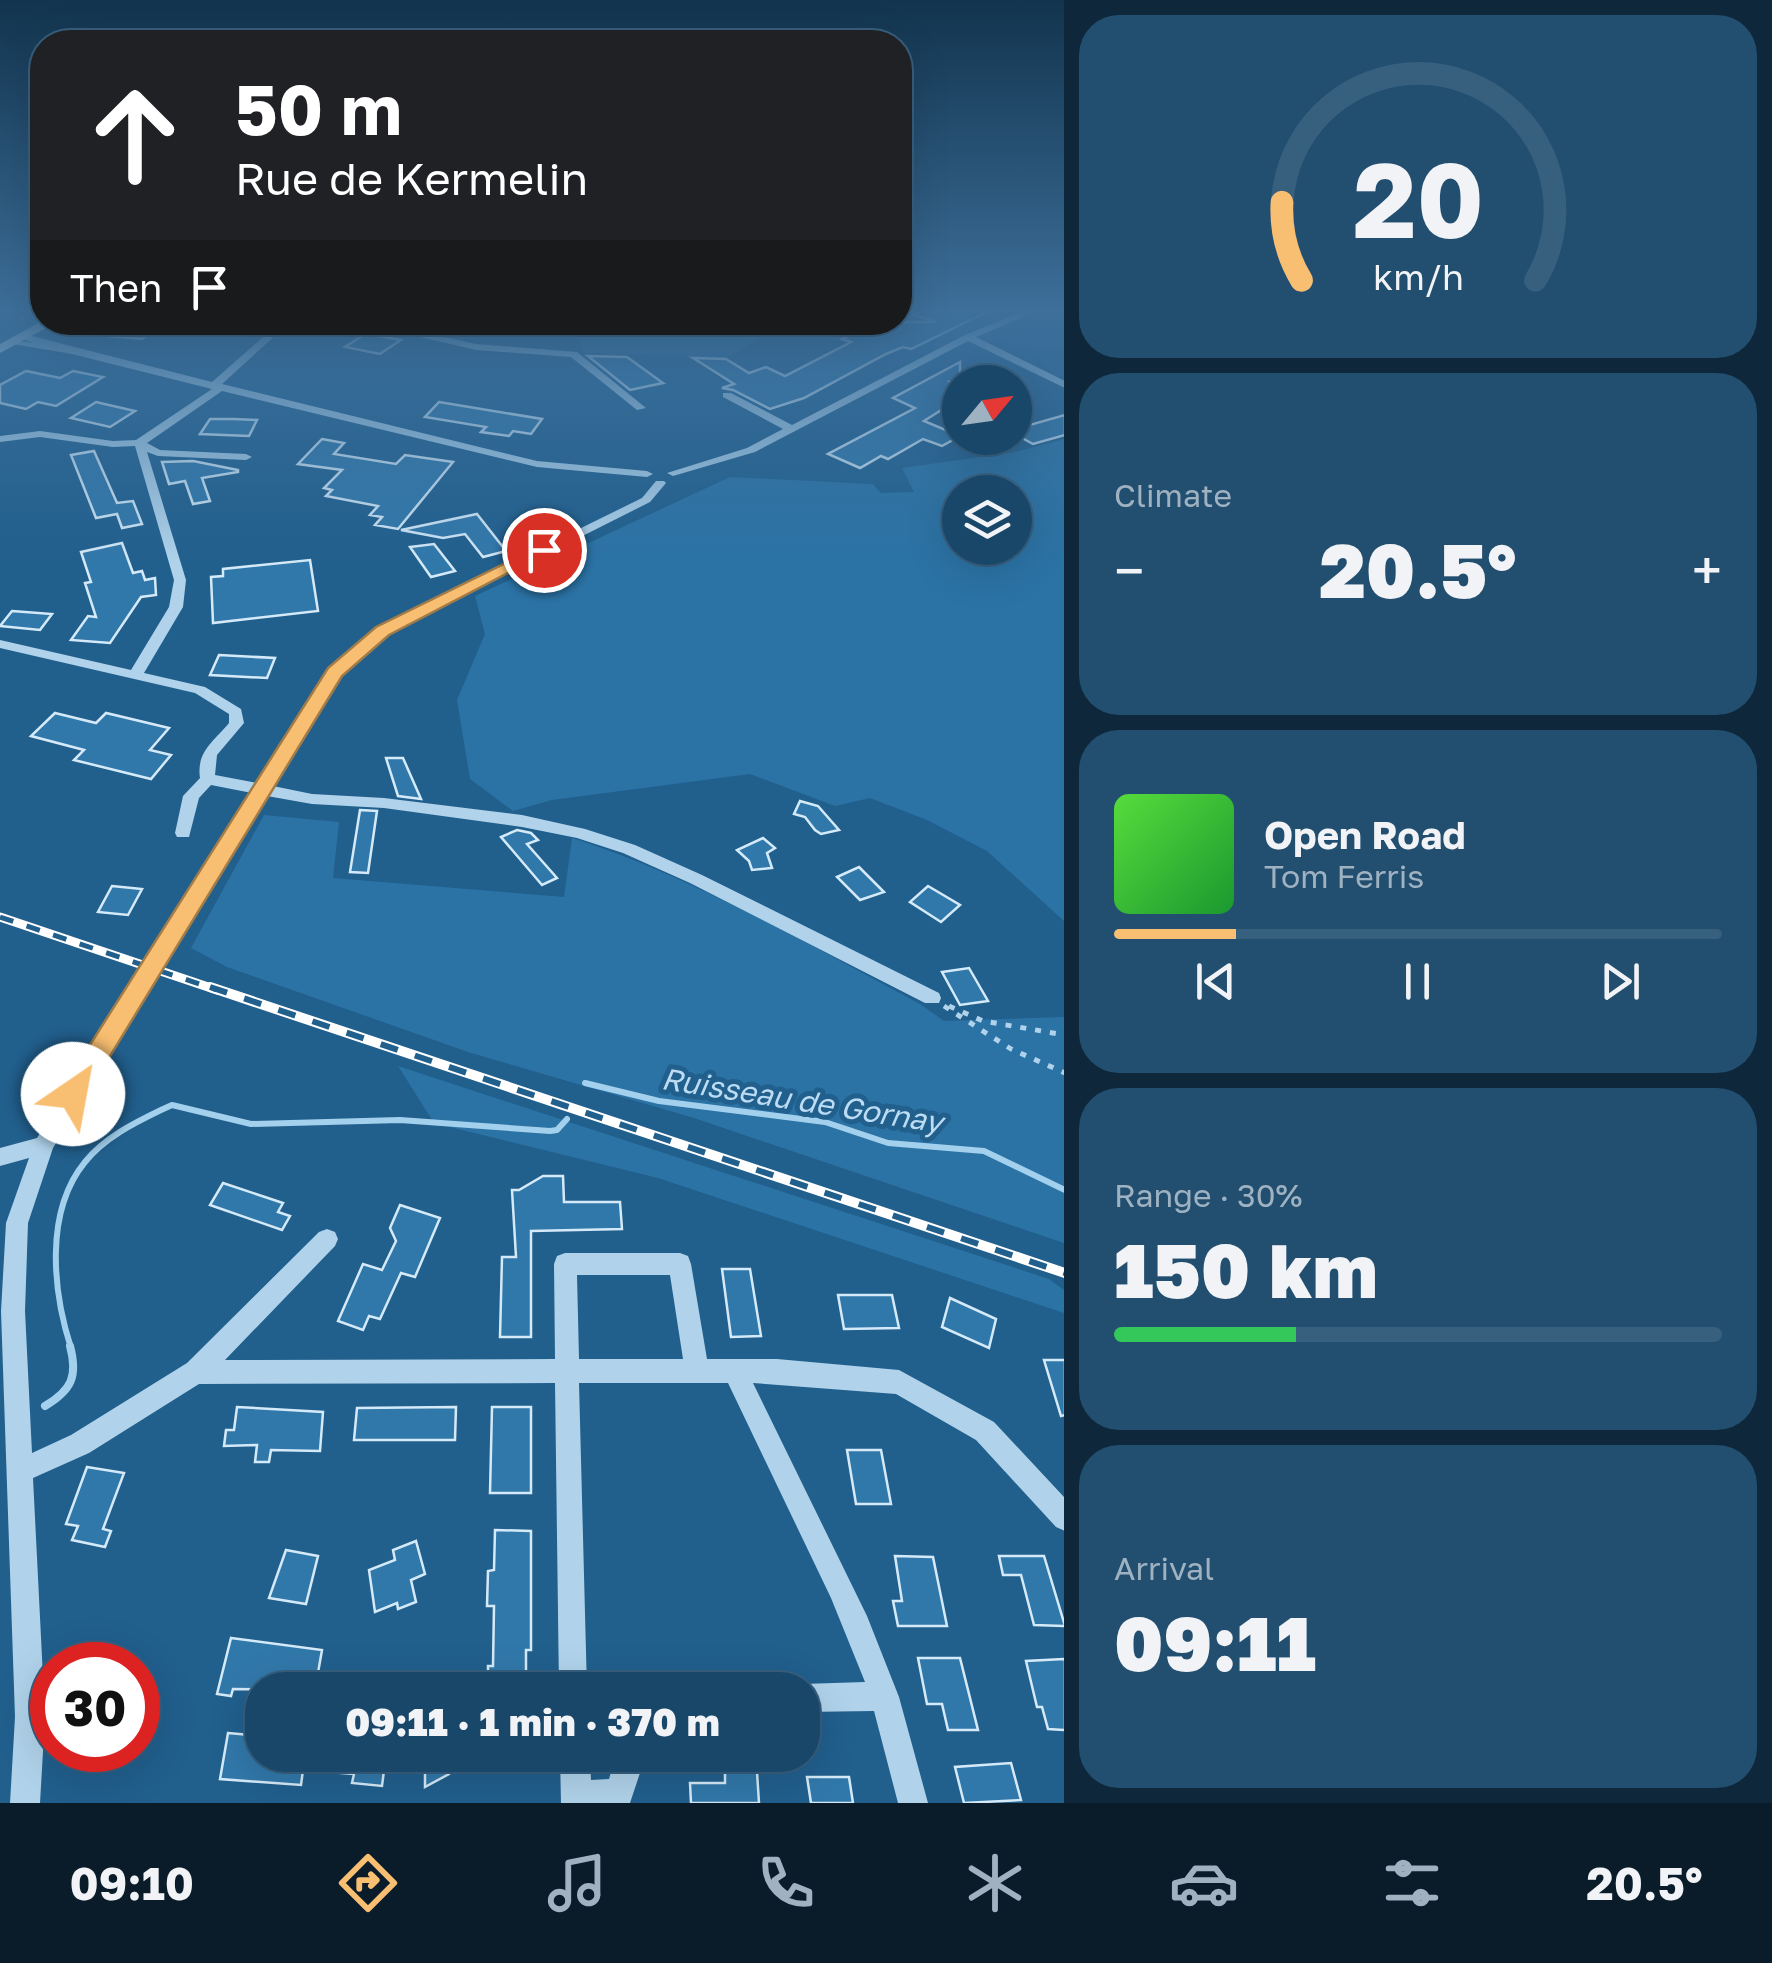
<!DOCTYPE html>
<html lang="en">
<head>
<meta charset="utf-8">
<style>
	:root { --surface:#19476a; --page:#224e70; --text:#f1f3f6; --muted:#9fb2c1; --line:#375f7e; --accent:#f8be71 }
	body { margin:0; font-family:"Golos Text",sans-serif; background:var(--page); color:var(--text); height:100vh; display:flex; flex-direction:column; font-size:38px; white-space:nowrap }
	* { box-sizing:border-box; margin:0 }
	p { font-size:32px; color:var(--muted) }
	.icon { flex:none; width:55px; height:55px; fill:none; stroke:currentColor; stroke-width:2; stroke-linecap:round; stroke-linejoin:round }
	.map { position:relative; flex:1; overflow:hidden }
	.drawer { display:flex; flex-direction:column; gap:15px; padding:15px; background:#0e273a; width:708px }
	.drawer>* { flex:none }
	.hud { position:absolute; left:30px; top:30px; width:882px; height:305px; border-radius:40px; box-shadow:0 10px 40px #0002,0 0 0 2px var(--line); background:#202124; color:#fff; overflow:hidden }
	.needle { width:65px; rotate:61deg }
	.buttons { position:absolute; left:942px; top:365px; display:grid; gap:20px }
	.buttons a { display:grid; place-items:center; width:90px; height:90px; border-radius:50%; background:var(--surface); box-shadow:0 10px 40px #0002,0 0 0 2px var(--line); font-size:50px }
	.speed { position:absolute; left:30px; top:1642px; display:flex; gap:20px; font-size:50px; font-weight:700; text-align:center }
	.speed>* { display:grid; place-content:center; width:130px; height:130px; border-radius:50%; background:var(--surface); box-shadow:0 10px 40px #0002,0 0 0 2px var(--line); line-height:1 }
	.speed .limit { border:15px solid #d22; background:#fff; color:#111 }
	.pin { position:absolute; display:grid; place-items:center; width:85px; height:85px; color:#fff; margin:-42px; border:5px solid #fff; border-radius:50%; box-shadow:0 2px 10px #0007 }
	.me { position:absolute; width:110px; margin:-55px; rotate:33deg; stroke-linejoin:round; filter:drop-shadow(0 0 8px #0008) }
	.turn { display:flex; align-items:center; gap:35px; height:210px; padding:0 40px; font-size:45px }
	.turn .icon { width:130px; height:130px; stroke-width:2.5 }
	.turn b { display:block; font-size:70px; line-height:85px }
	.then { display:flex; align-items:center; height:95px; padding:0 40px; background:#0003; gap:20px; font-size:38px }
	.big { font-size:75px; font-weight:800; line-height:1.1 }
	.drawer .widget { flex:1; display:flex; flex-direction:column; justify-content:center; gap:15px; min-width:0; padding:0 35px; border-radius:40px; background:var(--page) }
	.drawer .dial { align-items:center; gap:0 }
	.dial svg { height:260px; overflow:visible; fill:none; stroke:var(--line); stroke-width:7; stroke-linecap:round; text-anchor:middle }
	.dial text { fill:var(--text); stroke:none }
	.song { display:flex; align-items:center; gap:30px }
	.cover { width:120px; height:120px; border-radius:15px; background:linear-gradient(135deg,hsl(110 70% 55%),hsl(130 70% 35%)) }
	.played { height:10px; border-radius:5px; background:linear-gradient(90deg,var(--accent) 20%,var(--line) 20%) }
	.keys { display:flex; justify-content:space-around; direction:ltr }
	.heat { display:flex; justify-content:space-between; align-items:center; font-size:55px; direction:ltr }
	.charge { height:15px; border-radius:8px; background:linear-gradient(90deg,#34c759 30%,var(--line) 0) }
	.trip { position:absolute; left:245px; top:1672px; width:575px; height:100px; border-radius:40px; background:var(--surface); box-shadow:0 10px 40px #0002,0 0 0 2px var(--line); font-weight:800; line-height:100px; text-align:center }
	.tabs { display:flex; height:160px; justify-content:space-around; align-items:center; background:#0a1c2a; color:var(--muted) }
	.tabs .icon { width:70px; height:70px }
	.tabs .active { color:var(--accent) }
	.tabs b { font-size:45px; color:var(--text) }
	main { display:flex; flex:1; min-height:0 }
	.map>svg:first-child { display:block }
	.green { fill:#2b73a5; fill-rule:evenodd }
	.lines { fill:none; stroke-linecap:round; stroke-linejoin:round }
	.stream-far1 { stroke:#a3d0ed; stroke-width:6 }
	.stream { stroke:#a3d0ed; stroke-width:8 }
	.building { fill:#3178aa; stroke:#d5eaf8; stroke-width:2.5 }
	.path-far1 { stroke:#b0d3eb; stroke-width:2.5; stroke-dasharray:2.5 5; stroke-linecap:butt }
	.path { stroke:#b0d3eb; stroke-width:5; stroke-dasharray:6 9; stroke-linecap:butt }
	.minor { fill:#b0d3eb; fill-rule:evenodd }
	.major { fill:#f5fafe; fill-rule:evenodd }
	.rail-far1-casing { stroke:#fff; stroke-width:9 }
	.rail-casing { stroke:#fff; stroke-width:10 }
	.rail-far1 { stroke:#215f8d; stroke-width:5; stroke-dasharray:14; stroke-linecap:butt }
	.rail { stroke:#215f8d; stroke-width:6; stroke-dasharray:18; stroke-linecap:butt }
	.route { fill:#f8be71; stroke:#a17c49; stroke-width:2.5 }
	.labels { text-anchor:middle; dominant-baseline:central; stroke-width:10; stroke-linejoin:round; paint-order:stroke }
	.water-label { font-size:30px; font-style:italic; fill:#bcdcf3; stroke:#215f8d }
</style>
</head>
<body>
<main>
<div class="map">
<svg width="1065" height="1803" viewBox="0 0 1065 1803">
	<rect width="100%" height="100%" fill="#215f8d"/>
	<g class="green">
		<path d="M573,323V322L788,323L726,358L584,353Z"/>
		<path d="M1064,439V921L987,851L927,820L870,798L835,806L750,774L552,800L513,811L470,779L457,700L485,634L475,596L730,477L873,484L881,493L914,492L902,468L1016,452ZM960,492H1015V548H960Z"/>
		<path d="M264,815L339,822L333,878L564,897L572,838C694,877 807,944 920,1004L944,1021L1064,1017V1243L694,1118L468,1052L227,967L191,948Z"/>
		<path d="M398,1066L1049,1279L1064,1290V1313L658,1178L434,1123Z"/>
	</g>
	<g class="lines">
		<g class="stream-far1">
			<path d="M585,1083L659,1101L825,1122L888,1143L984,1151L1065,1190"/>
			<path d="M71,1348C53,1292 44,1212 85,1162C104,1138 134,1123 161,1110L172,1105L251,1124L400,1120L550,1131L557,1130L567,1119"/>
		</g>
		<path class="stream" d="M45,1406C72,1390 78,1376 70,1346"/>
	</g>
	<g class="building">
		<path d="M914,312H987L911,349L903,347L886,354L804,398L770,409L733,390L722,388L734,384L693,358L726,359L749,373L766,367L785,376L851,342L842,339L857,332L839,322H936L914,315Z"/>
		<path d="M74,322H123L159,326L142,339L74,333Z"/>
		<path d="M373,335L401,340L380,354L345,347L362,336Z"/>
		<path d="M588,356L627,357L663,383L630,390Z"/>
		<path d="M960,362V382H951L960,387V398L924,421L960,436L942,446L923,439L888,459L881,456L860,468L828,454L915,408L893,398Z"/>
		<path d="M26,371L60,378L73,371L103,377L56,406L38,402L26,409L0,403V385Z"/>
		<path d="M96,402L135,411L110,427L71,418Z"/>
		<path d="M439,402L542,419L531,434L513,431L509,436L481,432L486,427L425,417Z"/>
		<path d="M1065,415V435L1033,444L1015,434V417L1030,425Z"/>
		<path d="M210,419H234L257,420L249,436L200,434Z"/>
		<path d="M322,439L344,443L334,454L396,464L405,455L453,462L398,529L375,525L382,517L370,515L378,506L326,496L332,490L324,488L342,470L298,464Z"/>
		<path d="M94,451L117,503L133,501L142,524L122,528L117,514L96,518L71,455Z"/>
		<path d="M193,461L238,470V472L202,478L210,501L193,504L185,481L169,484L162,462Z"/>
		<path d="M477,514L506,551L483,557L465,534L443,538L401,530Z"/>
		<path d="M122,543L133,573L142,571L145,580L155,578L156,595L141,597L110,643L71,640L88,616L96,617L85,583L91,582L81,552Z"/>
		<path d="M434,544L455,571L431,577L410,547Z"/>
		<path d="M310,560L318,611L213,623L211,577L223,576V569Z"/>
		<path d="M12,611L52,614L40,630L0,626Z"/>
		<path d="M219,655L275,658L267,678L210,675Z"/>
		<path d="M55,713L96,723L106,713L169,728L150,750L171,755L151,779L74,760L84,750L31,736Z"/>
		<path d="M386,758H403L421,799L398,796Z"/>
		<path d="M800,801L818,806L839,830L821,834L815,830L805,817L794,814Z"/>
		<path d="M360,810L377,811L368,873L350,872Z"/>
		<path d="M517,830L531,833L538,840L527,844L557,878L542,885L501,837Z"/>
		<path d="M763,838L775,848L767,853L772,868L752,870L749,861L737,850Z"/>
		<path d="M859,867L884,892L860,900L837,877Z"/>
		<path d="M112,886L142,889L128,915L98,912Z"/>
		<path d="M928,886L960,905L941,922L910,902Z"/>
		<path d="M969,968L988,1001L960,1005L942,972Z"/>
		<path d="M543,1176H563L564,1202H620L622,1229L531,1231V1337H500L502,1257H516L512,1190H519Z"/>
		<path d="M223,1183L283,1203L278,1212L290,1216L282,1230L210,1205Z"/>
		<path d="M400,1205L440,1218L415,1277L401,1273L380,1319L369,1316L363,1330L338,1321L363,1264L382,1270L396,1241L390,1228Z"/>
		<path d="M722,1269H750L761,1336L731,1337Z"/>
		<path d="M838,1295H892L899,1328L844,1329Z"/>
		<path d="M950,1298L996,1319L989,1348L942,1327Z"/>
		<path d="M1044,1360H1065V1415L1061,1416Z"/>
		<path d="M237,1407L323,1412L320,1451L271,1450L269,1462H255L257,1445L224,1446L226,1430H234Z"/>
		<path d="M456,1407L455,1440H354L357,1408Z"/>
		<path d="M492,1407H531V1493H490Z"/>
		<path d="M847,1450H881L891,1504H856Z"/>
		<path d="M87,1467L124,1473L103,1529L111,1531L105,1547L72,1540L78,1526L66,1524Z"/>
		<path d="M495,1530L531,1531V1650H526V1690H488V1666H493L494,1606H487L488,1571L494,1570Z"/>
		<path d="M416,1541L425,1574L411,1580L416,1602L398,1609L397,1603L375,1612L369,1570L395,1560L393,1550Z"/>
		<path d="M286,1550L318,1556L306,1604L269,1598Z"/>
		<path d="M895,1556L933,1557L947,1626H898L893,1601H902Z"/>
		<path d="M999,1556H1044L1065,1626L1034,1625L1021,1575H1003Z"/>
		<path d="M231,1638L322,1650L315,1690L233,1689L231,1696L217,1694Z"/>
		<path d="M918,1658H960L978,1730H948L942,1704H927Z"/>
		<path d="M1065,1659V1730L1048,1729L1042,1707H1037L1026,1661Z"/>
		<path d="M138,1687L156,1692L139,1737H138Z"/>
		<path d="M228,1733L262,1736V1755H386L382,1786L352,1783L354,1774L303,1770L301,1785L220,1779Z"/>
		<path d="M425,1755H448L449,1774L425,1787Z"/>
		<path d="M1011,1763L1021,1800L964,1803L955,1767Z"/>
		<path d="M725,1771L757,1772L759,1803H691L690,1783H725Z"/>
		<path d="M807,1777H849L853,1803H811Z"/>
	</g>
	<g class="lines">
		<path class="path-far1" d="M21,320L33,312"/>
		<g class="path">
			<path d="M944,1006L1011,1049L1065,1073"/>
			<path d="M949,1006L983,1021L1065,1035"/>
		</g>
		<g class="minor">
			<path d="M1022,312H1035L976,337L1065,381V388L968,341L755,452L673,476L667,473L747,448L783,429L723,397V393H731L792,425L965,335Z"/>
			<path d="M280,322H290L222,384L537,461L647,471L653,474L647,477L537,467L222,391L147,443L160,450L246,454L252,457L246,460L158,456L147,452L186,580L183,607L144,673L205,687L241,709L244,723L217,755L215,775L258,783L330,669L378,628L642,498L656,481H664L666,483L650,502L388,634L341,675L273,786L312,794L384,798L522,815L585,829L635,845L702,875L939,993L941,998L939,1003H925L690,883L623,853L577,838L522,827L384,808L312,804L267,796L53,1148L28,1223L25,1311L32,1453L71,1435L187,1363L319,1232L327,1229L335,1232L338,1239L335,1246L225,1360L555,1359L554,1264L557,1256L565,1253H680L688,1256L691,1264L707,1359H777L899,1370L994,1422L1065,1498V1531L1056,1527L976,1440L896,1394L753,1383L867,1616L899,1697L928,1803H898L874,1711L802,1712V1690H791L802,1684L865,1682L831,1598L728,1383H579L587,1690H559L555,1383L199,1384L89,1453L33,1478L45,1717L40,1803H10L15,1717L1,1311L6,1223L29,1158L0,1166V1148L37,1138L252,793L211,785L199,798L189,837H177L175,833L183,796L200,778C196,752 214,741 229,723V714L195,693L0,648V640L131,670L169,607L174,580L135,446L113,447L40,437L0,442V436L40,431L113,441L136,440L212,389L72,354L7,343L12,340L35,343L21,339L19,337L24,334L212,382ZM577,1275H670L683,1359H579Z"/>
			<path d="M356,322H375L476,344L577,352L646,408L637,410L571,357L476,350Z"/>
			<path d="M560,1755H590L591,1780L609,1779L616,1755H646L630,1803H561Z"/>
		</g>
		<path class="major" d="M42,321L57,322L0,353V344Z"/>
		<defs>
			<path id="rail-far1" d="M0,917L217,990"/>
			<path id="rail" d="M210,987L1065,1273"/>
		</defs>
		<use href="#rail-far1" class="rail-far1-casing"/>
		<use href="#rail" class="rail-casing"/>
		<use href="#rail-far1" class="rail-far1"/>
		<use href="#rail" class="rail"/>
	</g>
	<linearGradient id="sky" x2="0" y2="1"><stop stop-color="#12344e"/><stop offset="0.55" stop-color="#3d6f9a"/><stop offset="1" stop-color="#3d6f9a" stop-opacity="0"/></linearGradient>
	<rect width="1065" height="564" fill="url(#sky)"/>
	<path class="route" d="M538,547L552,550L389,635L342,676L82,1102L73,1105L64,1102L60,1094L64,1086L328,668L376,627Z"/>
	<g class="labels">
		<g class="water-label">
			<text transform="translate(802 1100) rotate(9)">Ruisseau de Gornay</text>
		</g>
	</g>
</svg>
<div class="buttons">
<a><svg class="needle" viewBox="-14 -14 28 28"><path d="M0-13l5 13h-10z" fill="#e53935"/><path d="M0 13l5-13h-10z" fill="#9fb2c1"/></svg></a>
<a><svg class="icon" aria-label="layers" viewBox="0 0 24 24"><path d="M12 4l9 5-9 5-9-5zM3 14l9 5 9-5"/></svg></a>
</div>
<div class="speed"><div class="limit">30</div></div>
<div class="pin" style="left:544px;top:550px;background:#d93025"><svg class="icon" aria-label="arrive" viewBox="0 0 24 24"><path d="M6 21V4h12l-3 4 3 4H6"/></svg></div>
<svg class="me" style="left:73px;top:1094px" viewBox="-20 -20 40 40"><circle r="19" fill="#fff"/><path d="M0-13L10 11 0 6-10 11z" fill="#f8be71"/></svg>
<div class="trip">09:11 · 1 min · 370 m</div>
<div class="hud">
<div class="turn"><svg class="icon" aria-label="ahead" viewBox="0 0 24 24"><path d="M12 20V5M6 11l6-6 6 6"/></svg><div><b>50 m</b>Rue de Kermelin</div></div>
<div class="then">Then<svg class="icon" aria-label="arrive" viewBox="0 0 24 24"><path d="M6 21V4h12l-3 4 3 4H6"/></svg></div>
</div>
</div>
<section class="drawer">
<div class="widget dial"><svg viewBox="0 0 100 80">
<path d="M14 69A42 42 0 1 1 86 69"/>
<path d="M14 69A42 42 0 0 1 8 45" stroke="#f8be71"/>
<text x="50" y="56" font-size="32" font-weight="700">20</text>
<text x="50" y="72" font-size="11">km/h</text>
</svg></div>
<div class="widget"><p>Climate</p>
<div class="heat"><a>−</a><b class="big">20.5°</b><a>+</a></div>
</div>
<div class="widget">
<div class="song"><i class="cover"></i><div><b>Open Road</b><p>Tom Ferris</p></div></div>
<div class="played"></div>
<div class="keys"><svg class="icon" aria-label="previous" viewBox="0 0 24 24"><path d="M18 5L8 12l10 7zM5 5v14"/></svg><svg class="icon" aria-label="pause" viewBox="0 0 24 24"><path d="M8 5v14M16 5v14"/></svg><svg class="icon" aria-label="next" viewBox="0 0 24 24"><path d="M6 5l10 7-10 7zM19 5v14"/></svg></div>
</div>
<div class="widget"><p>Range · 30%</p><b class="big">150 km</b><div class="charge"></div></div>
<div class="widget"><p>Arrival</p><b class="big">09:11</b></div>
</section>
</main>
<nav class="tabs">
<b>09:10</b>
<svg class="icon active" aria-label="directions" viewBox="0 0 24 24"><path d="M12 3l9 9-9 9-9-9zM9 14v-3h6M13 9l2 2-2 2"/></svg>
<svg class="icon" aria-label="music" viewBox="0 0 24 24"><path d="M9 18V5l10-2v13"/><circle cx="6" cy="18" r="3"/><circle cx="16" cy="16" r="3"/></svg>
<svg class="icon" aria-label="phone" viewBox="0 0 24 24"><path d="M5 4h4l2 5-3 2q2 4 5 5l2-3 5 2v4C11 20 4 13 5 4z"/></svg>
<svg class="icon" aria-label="climate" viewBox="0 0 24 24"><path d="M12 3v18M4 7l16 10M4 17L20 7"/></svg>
<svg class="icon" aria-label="car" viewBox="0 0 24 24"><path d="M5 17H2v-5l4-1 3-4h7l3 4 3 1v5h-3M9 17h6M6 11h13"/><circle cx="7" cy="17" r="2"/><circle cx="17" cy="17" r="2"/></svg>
<svg class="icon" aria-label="filters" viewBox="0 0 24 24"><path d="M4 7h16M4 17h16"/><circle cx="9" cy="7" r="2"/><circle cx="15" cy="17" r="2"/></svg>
<b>20.5°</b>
</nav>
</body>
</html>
